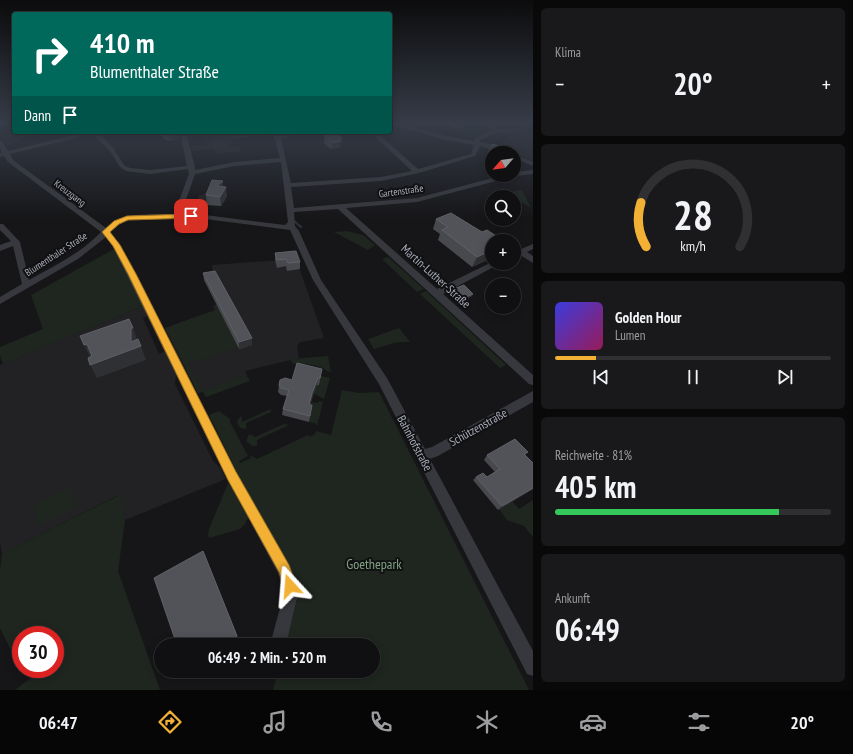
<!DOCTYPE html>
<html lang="de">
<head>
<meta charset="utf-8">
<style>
	:root { --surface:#101012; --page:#19191b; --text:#f1f3f6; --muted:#9c9d9f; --line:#303032; --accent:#f2b134 }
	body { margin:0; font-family:"PT Sans Narrow",sans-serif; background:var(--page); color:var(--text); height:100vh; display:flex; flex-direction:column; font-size:15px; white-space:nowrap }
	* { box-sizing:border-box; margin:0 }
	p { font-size:13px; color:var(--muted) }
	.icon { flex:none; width:22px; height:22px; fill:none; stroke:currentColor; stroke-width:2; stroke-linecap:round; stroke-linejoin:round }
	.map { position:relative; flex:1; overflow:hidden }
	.side { display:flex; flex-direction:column; gap:8px; padding:8px; background:#09090a; width:320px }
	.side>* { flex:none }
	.banner { position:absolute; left:12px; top:12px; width:380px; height:122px; border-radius:4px; box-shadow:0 2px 10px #0003,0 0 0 1px var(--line); background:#00695c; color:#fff; overflow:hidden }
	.needle { width:26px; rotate:242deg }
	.controls { position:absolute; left:485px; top:146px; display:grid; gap:8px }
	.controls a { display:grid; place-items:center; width:36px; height:36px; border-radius:50%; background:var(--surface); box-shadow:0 2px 10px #0003,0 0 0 1px var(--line); font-size:20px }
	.speed { position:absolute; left:12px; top:626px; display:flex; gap:8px; font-size:20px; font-weight:700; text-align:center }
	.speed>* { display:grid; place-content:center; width:52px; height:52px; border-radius:50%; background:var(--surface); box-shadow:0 2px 10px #0003,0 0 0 1px var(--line); line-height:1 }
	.speed .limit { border:6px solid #d22; background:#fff; color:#111 }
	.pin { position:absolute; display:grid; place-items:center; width:34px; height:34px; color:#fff; margin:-17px; border-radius:8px; box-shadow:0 2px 6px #0006 }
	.me { position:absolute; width:44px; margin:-22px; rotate:341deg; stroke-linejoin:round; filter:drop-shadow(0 0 3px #0008) }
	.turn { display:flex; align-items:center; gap:14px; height:84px; padding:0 12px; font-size:18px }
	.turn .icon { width:52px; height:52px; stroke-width:2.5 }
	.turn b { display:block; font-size:28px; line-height:34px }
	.then { display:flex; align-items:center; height:38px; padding:0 12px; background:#0003; gap:8px; font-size:15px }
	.big { font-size:30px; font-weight:700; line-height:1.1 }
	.side .widget { flex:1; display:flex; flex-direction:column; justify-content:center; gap:6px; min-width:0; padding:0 14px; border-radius:6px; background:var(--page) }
	.side .dial { align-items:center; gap:0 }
	.dial svg { height:104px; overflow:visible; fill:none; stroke:var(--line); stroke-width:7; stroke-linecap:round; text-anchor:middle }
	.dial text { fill:var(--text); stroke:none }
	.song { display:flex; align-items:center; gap:12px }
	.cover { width:48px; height:48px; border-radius:6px; background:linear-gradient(135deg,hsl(240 70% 55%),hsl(330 70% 35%)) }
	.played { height:4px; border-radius:2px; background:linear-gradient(90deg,var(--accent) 15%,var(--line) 15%) }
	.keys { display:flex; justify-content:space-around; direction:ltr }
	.heat { display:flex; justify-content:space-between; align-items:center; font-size:22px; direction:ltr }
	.charge { height:6px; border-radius:3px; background:linear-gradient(90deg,#34c759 81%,var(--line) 0) }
	.trip { position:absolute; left:154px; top:638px; width:226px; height:40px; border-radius:20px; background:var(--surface); box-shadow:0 2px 10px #0003,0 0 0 1px var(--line); font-weight:700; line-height:40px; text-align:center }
	.dock { display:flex; height:64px; justify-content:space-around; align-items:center; background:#060607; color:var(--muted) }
	.dock .icon { width:28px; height:28px }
	.dock .active { color:var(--accent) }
	.dock b { font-size:18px; color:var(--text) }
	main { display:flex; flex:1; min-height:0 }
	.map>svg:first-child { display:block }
	.built { fill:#222225 }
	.green { fill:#1e261f }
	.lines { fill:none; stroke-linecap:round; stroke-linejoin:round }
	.stream { stroke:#2c353c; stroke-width:2 }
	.minor { fill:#37383d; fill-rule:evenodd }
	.wall { fill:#47494d }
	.shaded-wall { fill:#2f3033 }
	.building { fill:#525359; stroke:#5f6168 }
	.route { fill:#f2b134; stroke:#9d7322 }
	.labels { text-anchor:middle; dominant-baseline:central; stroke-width:4; stroke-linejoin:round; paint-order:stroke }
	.far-street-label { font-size:10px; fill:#a8adb8; stroke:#111113 }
	.street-label { font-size:12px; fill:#a8adb8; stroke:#111113 }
	.near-park-label { font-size:14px; fill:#7fa381; stroke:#111113 }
</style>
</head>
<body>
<main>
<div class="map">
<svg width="533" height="690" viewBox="0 0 533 690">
	<rect width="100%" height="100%" fill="#161618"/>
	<g class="built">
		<path d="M533,129V161L498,147L504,140L509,138L501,133Z"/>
		<path d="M197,132H269L271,134L231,140L233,144L229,145V147L239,146L241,151L216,154L214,149L192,151L191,146L207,145L206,140L214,139L212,135L189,138L187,134Z"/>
		<path d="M205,193H213L207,205H202L200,213H182L187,198L198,199L199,195H204Z"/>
		<path d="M296,259L324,338L300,342L297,346L299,358L245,371L247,376L198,393L165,328L215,310L213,306L217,304L212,265Z"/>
		<path d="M143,306L147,316L143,318L159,354L165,351L176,375L175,384L213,461L221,469L226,479L125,520L119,495L2,554L0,543V365Z"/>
	</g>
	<g class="green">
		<path d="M423,123H478L492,128L493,130L471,138Z"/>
		<path d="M15,132H40L32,134L7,146V138L4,136Z"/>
		<path d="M522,190L531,208L506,193Z"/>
		<path d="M347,231L363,235L375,245L368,250L334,232Z"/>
		<path d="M114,249L143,306L3,364L0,355V347L43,329L31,295Z"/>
		<path d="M388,257L424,289L417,292L382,259Z"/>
		<path d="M426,291L506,365L500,368L420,294Z"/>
		<path d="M219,309L238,347L189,364L201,391L246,375L250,381L206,397L203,392L198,393L165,328Z"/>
		<path d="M399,328L410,342H397L374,349L368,339Z"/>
		<path d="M328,356L331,372L327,371C322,365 300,362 293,364L290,359Z"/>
		<path d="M321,376L330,378L324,399L313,393L315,384L319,385Z"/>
		<path d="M342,390L359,393L379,392L529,690H273L278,671H373V645H284L296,588L290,567L237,475V472L209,415L219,411L230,419V422L248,456L239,461L240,463L251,458L250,455L257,459L308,435L310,437L315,434L316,431L331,435Z"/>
		<path d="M320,401L323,402L317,426L315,423L309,422L311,412L308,411L311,402L317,403Z"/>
		<path d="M271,409V412L246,423V429L241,428L237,424L238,419L242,416V422Z"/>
		<path d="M284,424L289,425L257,440V446H252L246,441L249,434L255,437Z"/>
		<path d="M229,481L250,514L245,524L240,529L209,538L208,535L209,529Z"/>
		<path d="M70,488L76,507L38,526L34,506Z"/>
		<path d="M120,495L125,520L118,571L160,690H15L40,671L39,669H55V635H21V664H18L0,628V570L2,554Z"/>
		<path d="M533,500V537L524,526L507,520L499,509L512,501L519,509Z"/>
	</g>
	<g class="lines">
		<path class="stream" d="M294,221L301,227"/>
		<g class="minor">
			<path d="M390,123H398L447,136L474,141L475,138L494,129L481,123C488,123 495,123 499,129L521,128L522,123H528L525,130L504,133L498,132L480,140V142L489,144L511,153H502L480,146L475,156L419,173L381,181L291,187L294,208L417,198L504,175H514V172L533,170V174L515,176L417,202L346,208L437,289L492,262L501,263L443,294L533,375V385L529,384L338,209L294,212L295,226L299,231L321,280L387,378L425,449L432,447L533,391V402L438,456L430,459L533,651V676L527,674L379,384L313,280L290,230L205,219L177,218L128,220L117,226L110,232L121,246L236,472L291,570L298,593L286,645H270L284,593L278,573L228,480L113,247L106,237L78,259L0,304V297L22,284L13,246L0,251V245L11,241L0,230V224H3L20,242L29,280C54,266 81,253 101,232L8,162L4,156L0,157V153H2L0,148V140L2,141L8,151L86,132H98L114,149L124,165L130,168L150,170L187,166L180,132H186L195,167V170L234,162L280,158L275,139L271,132H277L279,136L297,132H308L281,139L291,183L381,177L412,171L370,132H376L418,169L471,154L474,145L446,140L390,124ZM93,134L110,151L120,167L126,171L150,174L188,169L189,174L174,214C151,215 123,211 106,228L13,160L10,154ZM281,162L288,222L285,225L205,215L181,214L195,174L234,166Z"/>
			<path d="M514,154L533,162V166L514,158Z"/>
			<path d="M533,244V249L527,252L533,256V263L520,255L514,258V252Z"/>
		</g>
	</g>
	<g class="wall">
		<path d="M444,123H467L466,127L456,129Z"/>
		<path d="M159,132H178L179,139L170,141L164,139Z"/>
		<path d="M228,132H258V135L232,138Z"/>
		<path d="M324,133L342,138L340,147L331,149L324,143Z"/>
		<path d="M491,145L513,150L511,153H492V155L488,152Z"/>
		<path d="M223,186L227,196L221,206L207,205L206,195Z"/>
		<path d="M436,219L492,241V258L472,267L438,240L440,234L433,229Z"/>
		<path d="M275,253L300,262V269L287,271L286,266L277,268L275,260Z"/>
		<path d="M203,273L252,345L239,349L204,280Z"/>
		<path d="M451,290L472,296L461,301L450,293Z"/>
		<path d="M321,376L319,385H317L311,400L310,405L311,412L309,422L282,415L283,409L287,396L281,395L278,392L279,385L292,380Z"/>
		<path d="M528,452L525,455L533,463V489L498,510L473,480L476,477H487L495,472L484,460L487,455Z"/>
	</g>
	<g class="shaded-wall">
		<path d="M458,123H467L466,127L456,129Z"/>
		<path d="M231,132H258V135L232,138Z"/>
		<path d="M264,132H271V134L264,135Z"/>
		<path d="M178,133L179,139L170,141L169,134Z"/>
		<path d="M339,138H342L340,147L331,149L332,143Z"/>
		<path d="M513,150L511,153H501V152Z"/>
		<path d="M223,181V190L217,186Z"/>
		<path d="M226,187L227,196L221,206L220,197Z"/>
		<path d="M492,250V258L472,267L477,257Z"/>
		<path d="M473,294L472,296L461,301L462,299Z"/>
		<path d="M131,328H133L138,342L141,346L146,360L97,378L90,365L131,342Z"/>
		<path d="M252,338V345L239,349V342Z"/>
		<path d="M87,344L94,358L91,359L84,345Z"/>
		<path d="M318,378L317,385L308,411L309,405L312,393Z"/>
		<path d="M533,488V489L498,510L502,506Z"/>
		<path d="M203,551L238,637L225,645H222Z"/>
	</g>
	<g class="building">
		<path d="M162,132H178V133L169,134Z"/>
		<path d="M330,132H334L342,138H339L341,141L332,143L325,136L327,135L324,133Z"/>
		<path d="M493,144L513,150L501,152L491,145Z"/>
		<path d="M212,180L223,181L217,186L226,187L220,197L206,195Z"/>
		<path d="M451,213L482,232L487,230L504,241H492V250L477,257L442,230L448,227L436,219Z"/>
		<path d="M296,251L300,262L288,263L286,259L277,260L275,253Z"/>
		<path d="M215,271L252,338L239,342L203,273Z"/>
		<path d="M464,285L473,294L462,299L451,290Z"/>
		<path d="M129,319L133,328H131V342L138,339L141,346L90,365L88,358L92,356L87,344L84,345L80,336Z"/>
		<path d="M297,363L322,369L320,378H318L312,393L309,405H312L310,416L283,409L289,390L281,388L279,385L280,380L285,378L292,380Z"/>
		<path d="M515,439L528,452L524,454L533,463V488L502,506L476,477L483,473L487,477L500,469L487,455Z"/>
		<path d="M203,551L237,636L222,645H177L154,578Z"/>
	</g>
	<linearGradient id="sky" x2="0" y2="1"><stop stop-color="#0c0c0d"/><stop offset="0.56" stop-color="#363c48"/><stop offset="1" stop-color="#363c48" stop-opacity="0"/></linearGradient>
	<rect width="533" height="219" fill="url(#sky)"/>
	<path class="route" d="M191,214L194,215V218L128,220L119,224L110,232L120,245L136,274L236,472L289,565L297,586L295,591L290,593L285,591L279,572L228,480L128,274L113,246L102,232L114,221L127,216Z"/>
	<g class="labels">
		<g class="far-street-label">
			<text transform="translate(401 191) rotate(-8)">Gartenstraße</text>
			<text transform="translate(70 193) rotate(37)">Kreuzgang</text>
			<text transform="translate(56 254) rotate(-33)">Blumenthaler Straße</text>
		</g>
		<g class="street-label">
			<text transform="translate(436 276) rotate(42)">Martin-Luther-Straße</text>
			<text transform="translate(478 427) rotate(-29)">Schützenstraße</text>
			<text transform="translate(415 443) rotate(62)">Bahnhofstraße</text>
		</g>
		<g class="near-park-label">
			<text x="374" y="564">Goethepark</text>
		</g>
	</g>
</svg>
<div class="controls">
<a><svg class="needle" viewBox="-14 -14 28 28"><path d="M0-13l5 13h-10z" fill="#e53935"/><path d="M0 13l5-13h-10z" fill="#9c9d9f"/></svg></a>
<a><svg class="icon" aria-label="search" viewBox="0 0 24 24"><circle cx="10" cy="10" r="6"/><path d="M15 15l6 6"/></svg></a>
<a>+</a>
<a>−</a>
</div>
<div class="speed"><div class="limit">30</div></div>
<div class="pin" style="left:191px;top:216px;background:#d93025"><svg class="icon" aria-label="arrive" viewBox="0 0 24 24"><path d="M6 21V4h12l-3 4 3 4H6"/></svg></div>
<svg class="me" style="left:290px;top:586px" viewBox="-20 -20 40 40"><path d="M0-17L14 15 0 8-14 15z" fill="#f2b134" stroke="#fff" stroke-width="4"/></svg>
<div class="trip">06:49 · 2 Min. · 520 m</div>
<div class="banner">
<div class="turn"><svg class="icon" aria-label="right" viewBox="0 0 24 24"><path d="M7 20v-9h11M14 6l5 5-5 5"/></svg><div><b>410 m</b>Blumenthaler Straße</div></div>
<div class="then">Dann<svg class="icon" aria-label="arrive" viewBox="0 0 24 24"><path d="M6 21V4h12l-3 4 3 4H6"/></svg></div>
</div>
</div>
<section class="side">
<div class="widget"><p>Klima</p>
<div class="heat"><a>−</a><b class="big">20°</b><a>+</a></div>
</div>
<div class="widget dial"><svg viewBox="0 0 100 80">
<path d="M14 69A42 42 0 1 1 86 69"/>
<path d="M14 69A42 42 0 0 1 10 35" stroke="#f2b134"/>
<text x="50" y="56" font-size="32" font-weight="700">28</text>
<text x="50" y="72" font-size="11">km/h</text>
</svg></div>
<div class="widget">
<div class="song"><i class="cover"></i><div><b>Golden Hour</b><p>Lumen</p></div></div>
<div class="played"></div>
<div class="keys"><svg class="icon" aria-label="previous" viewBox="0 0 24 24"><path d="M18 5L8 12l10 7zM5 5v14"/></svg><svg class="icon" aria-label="pause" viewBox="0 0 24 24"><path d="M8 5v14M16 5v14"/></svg><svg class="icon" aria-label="next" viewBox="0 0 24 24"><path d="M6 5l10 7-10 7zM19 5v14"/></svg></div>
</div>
<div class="widget"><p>Reichweite · 81%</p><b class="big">405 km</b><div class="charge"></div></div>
<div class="widget"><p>Ankunft</p><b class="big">06:49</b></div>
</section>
</main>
<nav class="dock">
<b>06:47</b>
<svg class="icon active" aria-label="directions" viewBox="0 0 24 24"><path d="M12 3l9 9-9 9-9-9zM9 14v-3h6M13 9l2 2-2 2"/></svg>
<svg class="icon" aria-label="music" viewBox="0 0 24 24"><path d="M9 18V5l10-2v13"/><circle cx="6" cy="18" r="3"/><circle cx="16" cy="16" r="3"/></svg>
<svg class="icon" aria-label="phone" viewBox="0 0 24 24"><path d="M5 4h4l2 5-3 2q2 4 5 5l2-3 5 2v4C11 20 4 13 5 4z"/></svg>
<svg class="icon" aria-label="climate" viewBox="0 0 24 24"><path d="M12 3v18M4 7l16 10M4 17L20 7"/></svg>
<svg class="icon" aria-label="car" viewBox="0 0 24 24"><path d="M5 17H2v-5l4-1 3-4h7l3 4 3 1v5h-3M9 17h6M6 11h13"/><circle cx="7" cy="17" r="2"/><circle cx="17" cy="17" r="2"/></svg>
<svg class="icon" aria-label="filters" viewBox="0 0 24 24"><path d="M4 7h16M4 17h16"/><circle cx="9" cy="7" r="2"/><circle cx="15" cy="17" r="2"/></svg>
<b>20°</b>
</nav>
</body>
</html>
